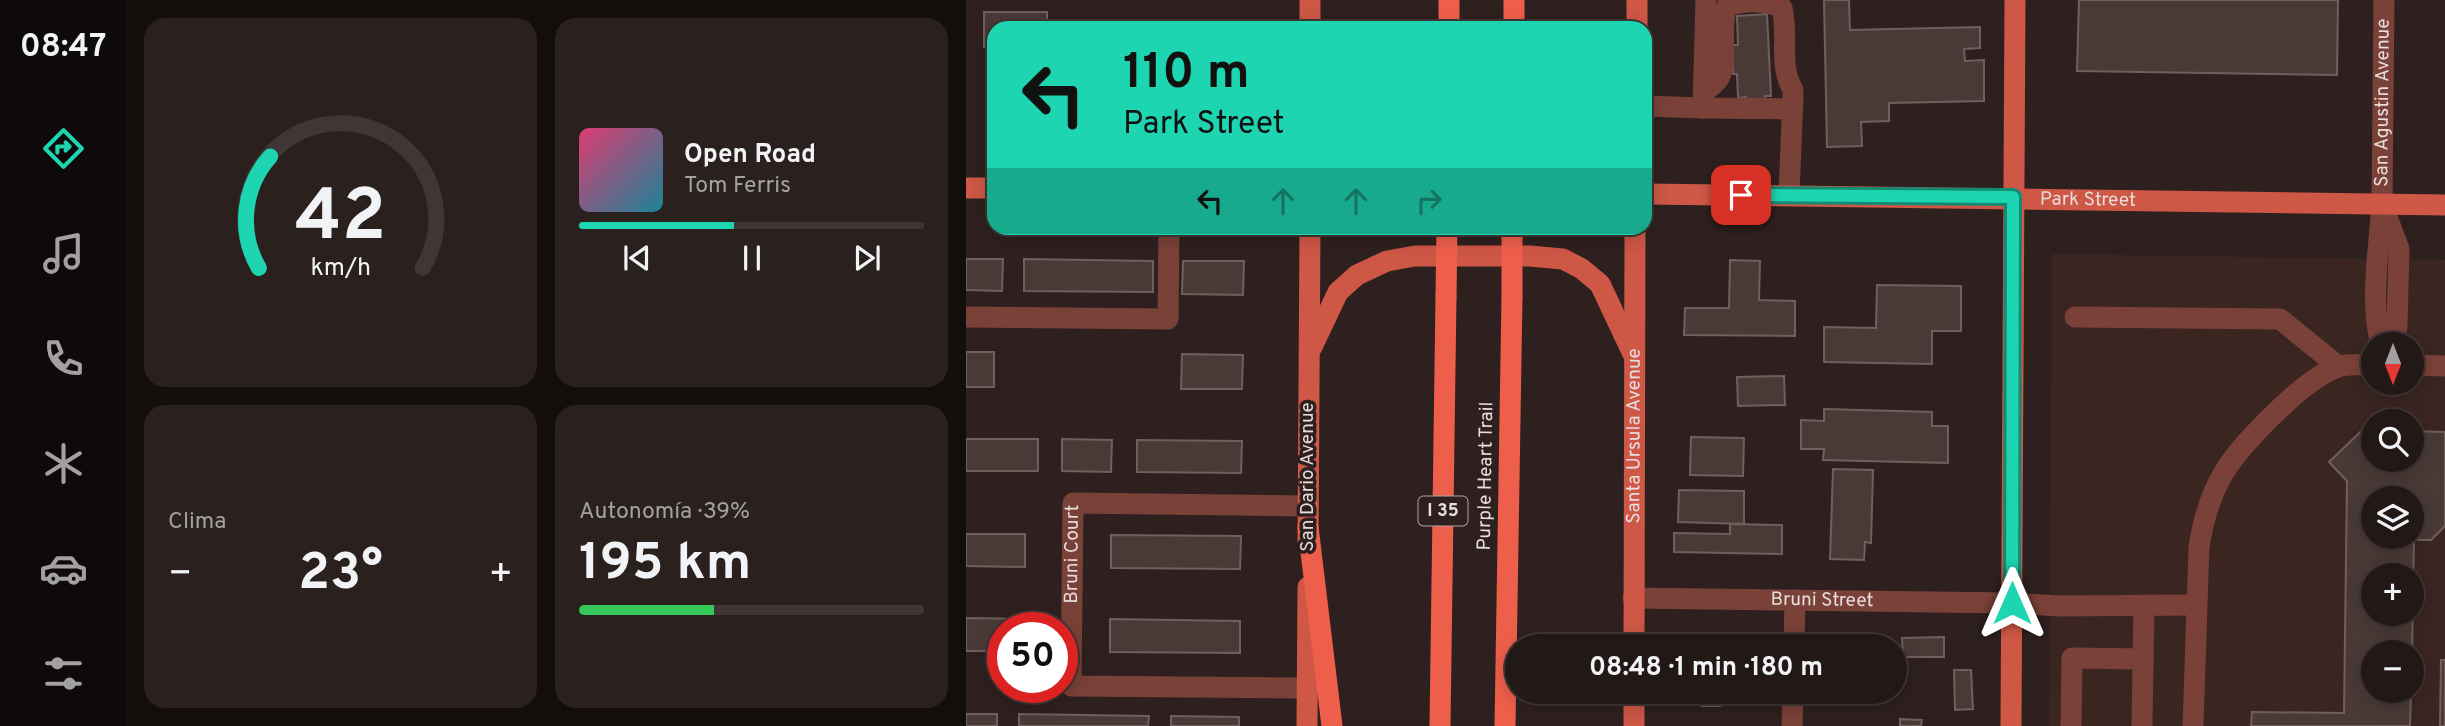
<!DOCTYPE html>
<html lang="es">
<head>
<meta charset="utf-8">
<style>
	:root { --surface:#221816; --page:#2a211f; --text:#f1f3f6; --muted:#a2a0a1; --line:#3f3735; --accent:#1ed5b1 }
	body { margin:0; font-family:Overpass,sans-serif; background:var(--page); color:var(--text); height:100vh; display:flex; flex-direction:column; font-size:26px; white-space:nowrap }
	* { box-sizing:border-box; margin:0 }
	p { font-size:23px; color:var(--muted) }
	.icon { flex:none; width:38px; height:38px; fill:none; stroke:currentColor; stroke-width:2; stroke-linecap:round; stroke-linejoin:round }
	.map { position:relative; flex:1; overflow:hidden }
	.sheet { display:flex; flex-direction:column; gap:18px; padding:18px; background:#130d0c; width:840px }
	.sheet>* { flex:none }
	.guide { position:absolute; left:21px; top:21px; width:665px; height:214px; border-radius:21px; box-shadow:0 4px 18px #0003,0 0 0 2px var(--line); background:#1ed5b1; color:#111; overflow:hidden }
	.needle { width:46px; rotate:180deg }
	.tools { position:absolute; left:1395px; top:332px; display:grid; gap:14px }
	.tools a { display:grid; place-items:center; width:63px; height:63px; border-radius:50%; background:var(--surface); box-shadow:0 4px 18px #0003,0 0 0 2px var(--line); font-size:35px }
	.speed { position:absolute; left:21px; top:612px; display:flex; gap:14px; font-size:35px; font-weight:700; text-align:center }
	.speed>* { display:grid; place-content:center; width:91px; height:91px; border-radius:50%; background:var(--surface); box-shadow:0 4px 18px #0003,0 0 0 2px var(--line); line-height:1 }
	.speed .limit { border:10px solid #d22; background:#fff; color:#111 }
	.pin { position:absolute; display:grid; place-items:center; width:60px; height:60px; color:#fff; margin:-30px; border-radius:14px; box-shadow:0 4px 10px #0006 }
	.me { position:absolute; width:77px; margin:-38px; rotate:0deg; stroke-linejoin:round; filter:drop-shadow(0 0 5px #0008) }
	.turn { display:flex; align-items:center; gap:24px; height:147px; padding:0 21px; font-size:32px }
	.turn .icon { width:91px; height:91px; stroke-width:2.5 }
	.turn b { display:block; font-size:49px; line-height:60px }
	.lanes { display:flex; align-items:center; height:66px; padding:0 21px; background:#0003; justify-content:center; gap:35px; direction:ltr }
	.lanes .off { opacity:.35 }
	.big { font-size:52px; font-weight:700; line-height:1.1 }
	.sheet .tile { flex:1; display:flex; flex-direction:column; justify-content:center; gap:10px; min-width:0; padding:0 24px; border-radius:21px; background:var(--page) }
	.sheet .dial { align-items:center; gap:0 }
	.dial svg { height:182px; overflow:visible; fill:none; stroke:var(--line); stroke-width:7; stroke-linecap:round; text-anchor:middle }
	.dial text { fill:var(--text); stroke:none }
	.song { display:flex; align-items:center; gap:21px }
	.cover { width:84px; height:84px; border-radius:10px; background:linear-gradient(135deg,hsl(340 70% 55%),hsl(190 70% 35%)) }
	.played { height:7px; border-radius:4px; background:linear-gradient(90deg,var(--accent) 45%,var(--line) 45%) }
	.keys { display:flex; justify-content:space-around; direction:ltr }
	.heat { display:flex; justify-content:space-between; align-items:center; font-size:38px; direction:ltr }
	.charge { height:10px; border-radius:5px; background:linear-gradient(90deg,#34c759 39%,var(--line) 0) }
	.sheet .tiles { flex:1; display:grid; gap:18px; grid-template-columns:repeat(2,1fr) }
	.trip { position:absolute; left:539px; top:634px; width:402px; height:70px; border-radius:35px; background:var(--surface); box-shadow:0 4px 18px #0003,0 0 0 2px var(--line); font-weight:700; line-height:70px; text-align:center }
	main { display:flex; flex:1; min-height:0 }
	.tab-bar { display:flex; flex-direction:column; width:126px; justify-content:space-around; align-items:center; background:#0e0a09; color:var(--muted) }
	.tab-bar .icon { width:49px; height:49px }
	.tab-bar .current { color:var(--accent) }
	.tab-bar b { font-size:32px; color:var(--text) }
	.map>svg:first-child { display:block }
	.built { fill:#3a2521; fill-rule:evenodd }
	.building { fill:#4a3a37; stroke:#705f5c; stroke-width:2; fill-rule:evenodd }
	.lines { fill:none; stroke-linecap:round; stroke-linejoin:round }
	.minor { stroke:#7a4138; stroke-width:21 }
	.major { stroke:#ce5746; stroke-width:21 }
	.highway { stroke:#ee5f4b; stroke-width:21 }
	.highway-bridge { stroke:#ee5f4b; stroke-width:21 }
	.route-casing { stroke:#148a73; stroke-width:18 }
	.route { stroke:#1ed5b1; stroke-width:12 }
	.labels { text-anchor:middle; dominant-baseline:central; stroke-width:7; stroke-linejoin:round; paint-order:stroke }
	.shield { fill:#2e201e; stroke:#b0a4a2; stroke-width:2 }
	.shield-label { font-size:18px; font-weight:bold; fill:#e7dddb }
	.street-label { font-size:19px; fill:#e7dddb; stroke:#2e201e }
</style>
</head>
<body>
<main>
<nav class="tab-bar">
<b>08:47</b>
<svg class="icon current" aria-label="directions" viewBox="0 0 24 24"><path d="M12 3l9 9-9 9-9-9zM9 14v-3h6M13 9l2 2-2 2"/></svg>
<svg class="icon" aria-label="music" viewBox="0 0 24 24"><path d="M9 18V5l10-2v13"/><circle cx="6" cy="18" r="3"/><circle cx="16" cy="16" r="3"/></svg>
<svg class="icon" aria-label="phone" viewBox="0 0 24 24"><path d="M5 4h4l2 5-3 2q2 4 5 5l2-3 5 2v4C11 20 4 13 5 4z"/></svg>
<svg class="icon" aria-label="climate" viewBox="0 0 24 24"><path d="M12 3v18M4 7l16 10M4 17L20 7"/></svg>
<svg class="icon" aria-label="car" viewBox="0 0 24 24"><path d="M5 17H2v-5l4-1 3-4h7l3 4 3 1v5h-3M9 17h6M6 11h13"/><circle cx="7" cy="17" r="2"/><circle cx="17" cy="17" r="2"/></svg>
<svg class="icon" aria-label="filters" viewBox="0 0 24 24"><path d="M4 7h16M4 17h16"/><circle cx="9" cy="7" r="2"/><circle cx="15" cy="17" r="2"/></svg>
</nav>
<section class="sheet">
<div class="tiles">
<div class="tile dial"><svg viewBox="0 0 100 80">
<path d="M14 69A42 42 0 1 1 86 69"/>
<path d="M14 69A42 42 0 0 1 19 20" stroke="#1ed5b1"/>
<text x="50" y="56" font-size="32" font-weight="700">42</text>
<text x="50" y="72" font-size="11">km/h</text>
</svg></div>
<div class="tile">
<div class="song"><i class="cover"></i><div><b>Open Road</b><p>Tom Ferris</p></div></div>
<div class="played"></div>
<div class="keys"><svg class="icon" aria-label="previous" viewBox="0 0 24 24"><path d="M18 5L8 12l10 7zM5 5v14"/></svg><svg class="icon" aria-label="pause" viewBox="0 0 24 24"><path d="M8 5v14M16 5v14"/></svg><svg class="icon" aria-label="next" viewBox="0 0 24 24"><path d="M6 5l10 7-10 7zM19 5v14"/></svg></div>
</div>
<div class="tile"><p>Clima</p>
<div class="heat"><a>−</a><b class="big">23°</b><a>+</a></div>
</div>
<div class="tile"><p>Autonomía · 39%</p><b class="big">195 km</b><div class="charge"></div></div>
</div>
</section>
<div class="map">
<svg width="1479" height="726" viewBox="0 0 1479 726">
	<rect width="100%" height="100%" fill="#2e201e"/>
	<path class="built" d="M1086,254L1479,260V726H1083ZM1407,345H1446V383H1407ZM1407,422H1446V460H1407ZM1407,499H1446V537H1407ZM1407,576H1446V614H1407ZM1407,653H1446V691H1407Z"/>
	<g class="building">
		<path d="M858,0H883L884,30L1014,27V48L998,49L999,61L1018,60V101L923,103V121L895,122L896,146L861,147Z"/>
		<path d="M1113,0H1372L1371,75L1111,71Z"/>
		<path d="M18,12H81V28H28V47H18Z"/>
		<path d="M801,14L805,96H799V99L782,100L780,97L772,98L771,74H767L766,45H772L771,16Z"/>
		<rect x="22" y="52" width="6" height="53"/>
		<path d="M0,259H37L36,291L0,290Z"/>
		<path d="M58,259L187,261V292L58,291Z"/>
		<path d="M764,260L794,261L793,300L829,301V336L718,335L719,308H763Z"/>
		<path d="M217,261H278L277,295L216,294Z"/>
		<path d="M911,285L995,286V331H966V364L858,362V327L910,328Z"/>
		<rect x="0" y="352" width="28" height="35"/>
		<path d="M216,354L277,355L276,389H215Z"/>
		<path d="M818,376L819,405L772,406L771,377Z"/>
		<path d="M858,409L966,412V426H982V463L857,460L858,449H835V420L858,421Z"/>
		<path d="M1414,413L1423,422H1407V460H1446V431L1479,432V526L1465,540H1448L1446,653H1407V691H1445L1444,726H1285L1286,712L1378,713L1381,481L1363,462ZM1407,499H1446V537H1407ZM1407,576H1446V614H1407Z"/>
		<path d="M725,437L778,438L777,476L724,475Z"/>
		<rect x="0" y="439" width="72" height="32"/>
		<path d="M96,439L146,440L145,472L96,471Z"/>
		<path d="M171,440L276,441L275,473L171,472Z"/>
		<path d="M867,469L907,470L905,543L899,542L898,560L864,559Z"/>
		<path d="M713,490L778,491V524L712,522Z"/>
		<path d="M764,524L816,525V554L708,552V533L764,534Z"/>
		<path d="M0,534H59V567L0,566Z"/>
		<path d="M145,535L275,536L274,569L145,568Z"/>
		<path d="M0,618L70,619V628H37V651H0Z"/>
		<path d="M144,619L274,621V653L144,652Z"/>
		<path d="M874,637L914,639V646H874Z"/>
		<path d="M978,637V657H937L936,638Z"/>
		<path d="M1475,660H1479V726H1474Z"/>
		<path d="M988,670H1005L1007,709L989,710Z"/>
		<rect x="736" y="691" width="18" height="15"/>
		<rect x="0" y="714" width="31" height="12"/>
		<path d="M53,714L183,716L182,726H53Z"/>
		<path d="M205,716L273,717V726H205Z"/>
		<path d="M934,719L956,720L955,726H934Z"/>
	</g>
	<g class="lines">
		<g class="minor">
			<path d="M740,0L737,108L826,109"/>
			<path d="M738,92C744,87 751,83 754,76C762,58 753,28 761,6C778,0 801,0 816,8C823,37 812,64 827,90"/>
			<path d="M679,106L737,108"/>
			<path d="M823,195L827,96"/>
			<path d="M1418,209L1433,249L1431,327L1426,345"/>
			<path d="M0,317L202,319L203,228"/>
			<path d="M1109,317L1314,319L1372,366"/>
			<path id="s1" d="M1415,345C1403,297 1414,248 1416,200C1417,133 1417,67 1418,0"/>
			<path d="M1446,365L1479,366"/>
			<path id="s2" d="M667,598L1046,603L1093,606L1229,605"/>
			<path d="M828,646L829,600"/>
			<path id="s3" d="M342,688L105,686L107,503L342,506"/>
			<path d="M826,726L827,691"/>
			<path d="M1105,726L1106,658L1177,659"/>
			<path d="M1176,726L1178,605"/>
			<path d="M1227,726L1233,547C1243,483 1264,457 1309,413C1327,396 1346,378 1369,368C1379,363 1396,365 1407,365"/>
		</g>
		<g class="major">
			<path d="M344,0V28"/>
			<path d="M671,28V0"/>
			<path d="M0,188H28"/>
			<path id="s4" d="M679,194L1479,205"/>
			<path d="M346,347L372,292L391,275L421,261L449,256H564L597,259L616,269L634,284L667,354"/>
			<path d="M342,544L344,228"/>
			<path id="s5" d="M668,646L669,228"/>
			<path d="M668,691V726"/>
			<path d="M341,726L342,587"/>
			<path d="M1045,726L1049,0"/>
		</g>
		<g class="highway">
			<path d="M483,28V0"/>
			<path d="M548,28V0"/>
			<path d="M342,527L366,726"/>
			<path d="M474,726L480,296"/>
			<path d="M539,726L546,296"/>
		</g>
		<g class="highway-bridge">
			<path d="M480,296L481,228"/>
			<path d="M546,296V228"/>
		</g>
	</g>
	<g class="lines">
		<defs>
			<path id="route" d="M775,195L1047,197L1046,603"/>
		</defs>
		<use href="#route" class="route-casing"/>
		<use href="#route" class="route"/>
	</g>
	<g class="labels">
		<rect class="shield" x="452.5" y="496.5" width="49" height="29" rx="5"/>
		<g class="shield-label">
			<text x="477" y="511">I 35</text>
		</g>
		<g class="street-label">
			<text stroke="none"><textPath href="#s1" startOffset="243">San Agustin Avenue</textPath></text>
			<text stroke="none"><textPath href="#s4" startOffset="443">Park Street</textPath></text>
			<text stroke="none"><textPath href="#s5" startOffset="210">Santa Ursula Avenue</textPath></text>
			<text transform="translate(520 476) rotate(-89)">Purple Heart Trail</text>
			<text transform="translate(342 477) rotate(-90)">San Dario Avenue</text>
			<text stroke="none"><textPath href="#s3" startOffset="369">Bruni Court</textPath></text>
			<text stroke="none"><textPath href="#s2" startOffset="189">Bruni Street</textPath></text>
		</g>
	</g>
</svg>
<div class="tools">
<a><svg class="needle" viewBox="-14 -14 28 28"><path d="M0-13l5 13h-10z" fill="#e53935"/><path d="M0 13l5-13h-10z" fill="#a2a0a1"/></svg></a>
<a><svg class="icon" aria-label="search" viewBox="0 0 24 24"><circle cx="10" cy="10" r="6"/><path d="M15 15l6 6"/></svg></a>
<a><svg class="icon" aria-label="layers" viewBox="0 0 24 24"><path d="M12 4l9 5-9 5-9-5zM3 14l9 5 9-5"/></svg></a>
<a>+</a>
<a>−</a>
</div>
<div class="speed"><div class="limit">50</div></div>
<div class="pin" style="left:775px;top:195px;background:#d93025"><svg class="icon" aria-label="arrive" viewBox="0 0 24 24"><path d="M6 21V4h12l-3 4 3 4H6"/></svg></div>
<svg class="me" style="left:1046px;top:603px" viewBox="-20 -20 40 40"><path d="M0-17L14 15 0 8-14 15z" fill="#1ed5b1" stroke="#fff" stroke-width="4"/></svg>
<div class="trip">08:48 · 1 min · 180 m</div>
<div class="guide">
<div class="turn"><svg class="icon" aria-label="left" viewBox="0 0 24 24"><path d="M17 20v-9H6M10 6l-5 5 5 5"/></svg><div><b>110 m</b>Park Street</div></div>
<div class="lanes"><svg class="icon" aria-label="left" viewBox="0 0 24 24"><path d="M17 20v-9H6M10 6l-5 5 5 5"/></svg><svg class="icon off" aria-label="ahead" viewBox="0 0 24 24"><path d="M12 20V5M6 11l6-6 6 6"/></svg><svg class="icon off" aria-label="ahead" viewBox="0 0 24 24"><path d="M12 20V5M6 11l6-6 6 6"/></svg><svg class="icon off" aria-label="right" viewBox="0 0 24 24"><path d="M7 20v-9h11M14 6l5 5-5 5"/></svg></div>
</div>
</div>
</main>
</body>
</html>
